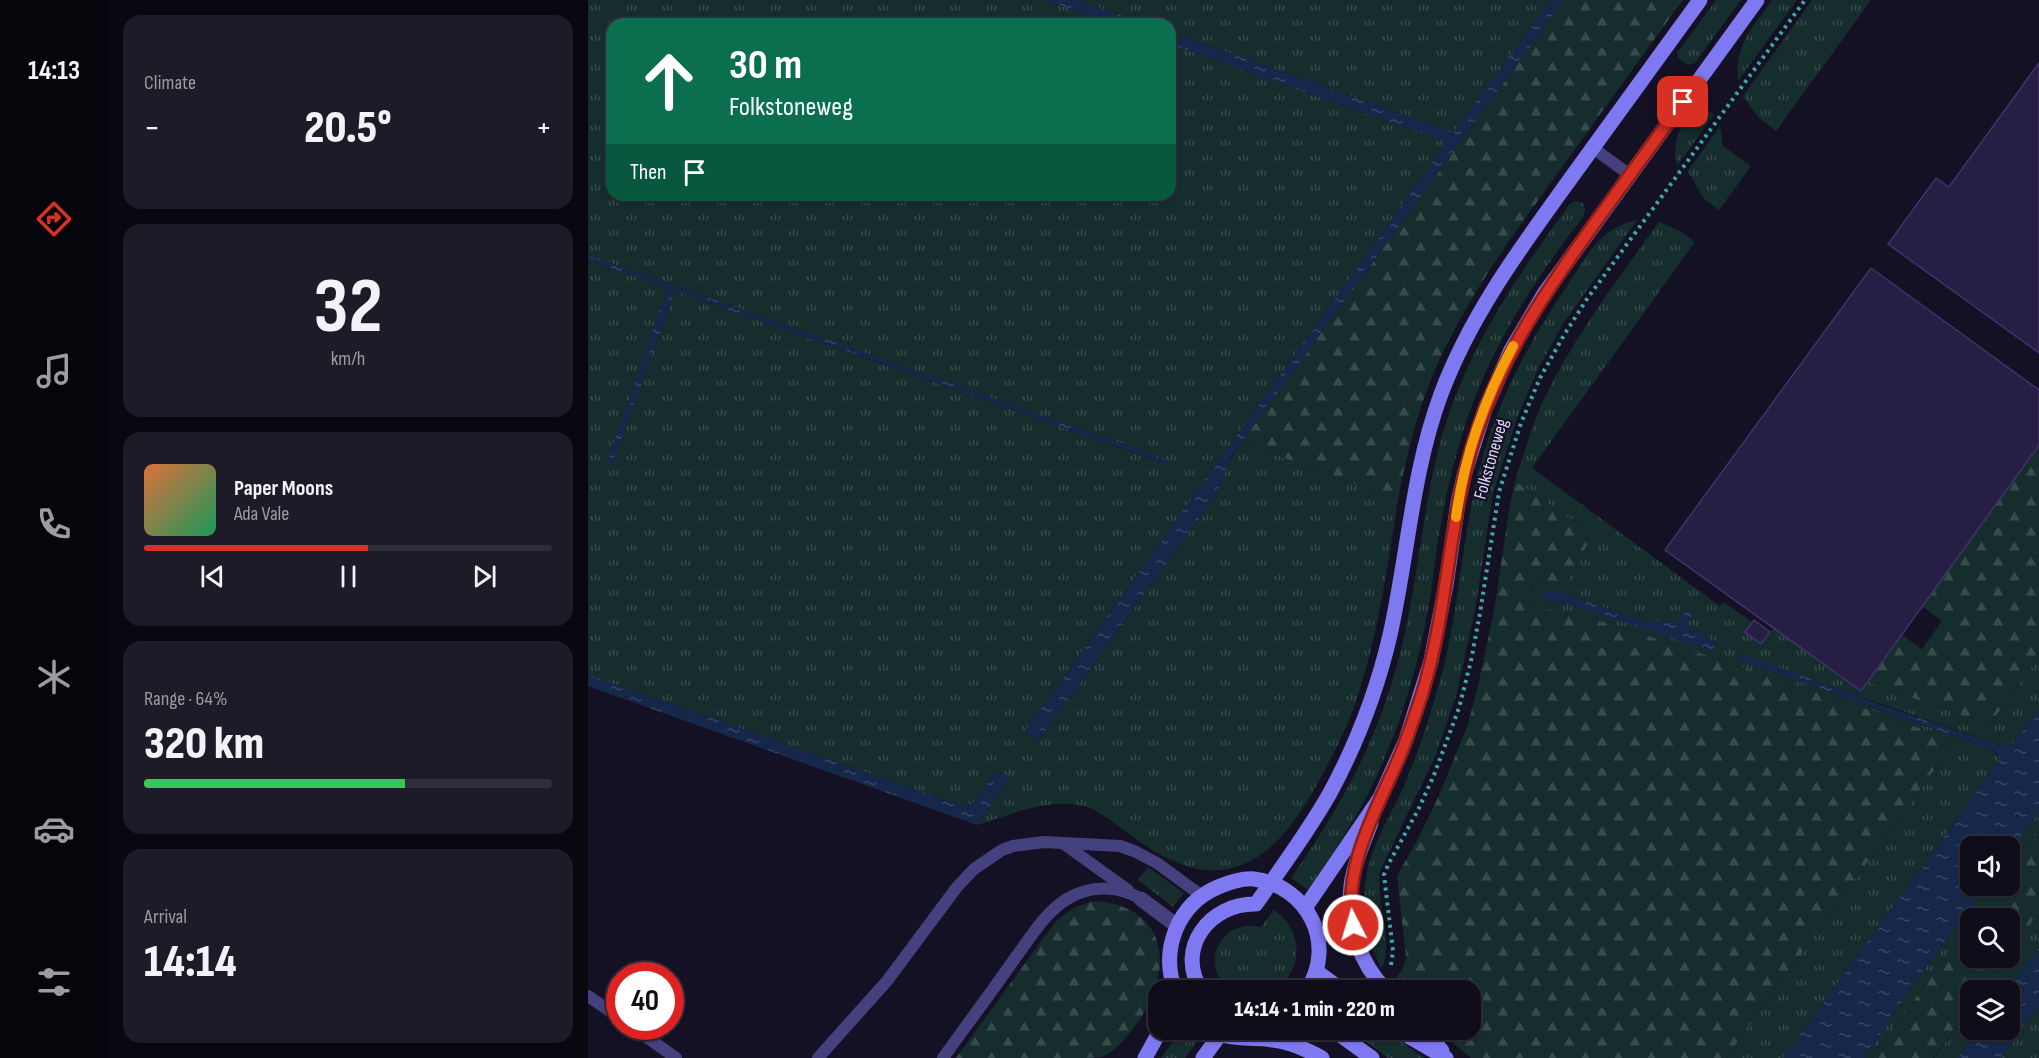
<!DOCTYPE html>
<html lang="en">
<head>
<meta charset="utf-8">
<style>
	:root { --surface:#100d1b; --page:#1e1b28; --text:#f1f3f6; --muted:#9c9ca3; --line:#302d3a; --accent:#d93025 }
	body { margin:0; font-family:"Sofia Sans Condensed",sans-serif; background:var(--page); color:var(--text); height:100vh; display:flex; flex-direction:column; font-size:22px; white-space:nowrap }
	* { box-sizing:border-box; margin:0 }
	p { font-size:20px; color:var(--muted) }
	.icon { flex:none; width:33px; height:33px; fill:none; stroke:currentColor; stroke-width:2; stroke-linecap:round; stroke-linejoin:round }
	.map { position:relative; flex:1; overflow:hidden }
	.side { display:flex; flex-direction:column; gap:15px; padding:15px; background:#09070f; width:480px }
	.side>* { flex:none }
	.guide { position:absolute; left:18px; top:18px; width:570px; height:183px; border-radius:18px; box-shadow:0 2px 4px #0004,0 0 0 2px var(--line); background:#0b6e4f; color:#fff; overflow:hidden }
	.fabs { position:absolute; left:1372px; top:836px; display:grid; gap:12px }
	.fabs a { display:grid; place-items:center; width:60px; height:60px; border-radius:12px; background:var(--surface); box-shadow:0 2px 4px #0004,0 0 0 2px var(--line); font-size:30px }
	.speed { position:absolute; left:18px; top:962px; display:flex; gap:12px; font-size:30px; font-weight:700; text-align:center }
	.speed>* { display:grid; place-content:center; width:78px; height:78px; border-radius:50%; background:var(--surface); box-shadow:0 2px 4px #0004,0 0 0 2px var(--line); line-height:1 }
	.speed .limit { border:9px solid #d22; background:#fff; color:#111 }
	.pin { position:absolute; display:grid; place-items:center; width:51px; height:51px; color:#fff; margin:-26px; border-radius:12px; box-shadow:0 3px 9px #0006 }
	.me { position:absolute; width:66px; margin:-33px; rotate:355deg; stroke-linejoin:round; filter:drop-shadow(0 0 4px #0008) }
	.turn { display:flex; align-items:center; gap:21px; height:126px; padding:0 24px; font-size:27px }
	.turn .icon { width:78px; height:78px; stroke-width:2.5 }
	.turn b { display:block; font-size:42px; line-height:51px }
	.then { display:flex; align-items:center; height:57px; padding:0 24px; background:#0003; gap:12px; font-size:22px }
	.big { font-size:45px; font-weight:800; line-height:1.1 }
	.side .widget { flex:1; display:flex; flex-direction:column; justify-content:center; gap:9px; min-width:0; padding:0 21px; border-radius:18px; background:var(--page) }
	.side .dial { align-items:center; gap:0 }
	.dial b { font-size:78px; line-height:1 }
	.song { display:flex; align-items:center; gap:18px }
	.cover { width:72px; height:72px; border-radius:9px; background:linear-gradient(135deg,hsl(20 70% 55%),hsl(150 70% 35%)) }
	.played { height:6px; border-radius:3px; background:linear-gradient(90deg,var(--accent) 55%,var(--line) 55%) }
	.keys { display:flex; justify-content:space-around; direction:ltr }
	.heat { display:flex; justify-content:space-between; align-items:center; font-size:33px; direction:ltr }
	.charge { height:9px; border-radius:4px; background:linear-gradient(90deg,#34c759 64%,var(--line) 0) }
	.trip { position:absolute; left:560px; top:980px; width:333px; height:60px; border-radius:18px; background:var(--surface); box-shadow:0 2px 4px #0004,0 0 0 2px var(--line); font-weight:800; line-height:60px; text-align:center }
	main { display:flex; flex:1; min-height:0 }
	.dock { display:flex; flex-direction:column; width:108px; justify-content:space-around; align-items:center; background:#06050b; color:var(--muted) }
	.dock .icon { width:42px; height:42px }
	.dock .on { color:var(--accent) }
	.dock b { font-size:27px; color:var(--text) }
	.map>svg:first-child { display:block }
	.grass { fill:url(#grass-tufts); fill-rule:evenodd }
	.forest { fill:url(#forest-firs) }
	.water { fill:url(#water-ripples) }
	.building { fill:#271f43; stroke:#40336c; stroke-width:1.5 }
	.lines { fill:none; stroke-linecap:round; stroke-linejoin:round }
	.path { stroke:#3caba7; stroke-width:4; stroke-dasharray:3 4.5; stroke-linecap:butt }
	.lane { stroke:#45417e; stroke-width:12 }
	.street { stroke:#45417e; stroke-width:15 }
	.secondary { stroke:#7f79f1; stroke-width:15 }
	.route-casing { stroke:#8d1f18; stroke-width:15 }
	.route { stroke:#d93025; stroke-width:10 }
	.slow { stroke:#f59e0b; stroke-width:10 }
	.labels { text-anchor:middle; dominant-baseline:central; stroke-width:4.5; stroke-linejoin:round; paint-order:stroke }
	.street-label { font-size:18px; fill:#ddd8fb; stroke:#151124 }
</style>
</head>
<body>
<main>
<nav class="dock">
<b>14:13</b>
<svg class="icon on" aria-label="directions" viewBox="0 0 24 24"><path d="M12 3l9 9-9 9-9-9zM9 14v-3h6M13 9l2 2-2 2"/></svg>
<svg class="icon" aria-label="music" viewBox="0 0 24 24"><path d="M9 18V5l10-2v13"/><circle cx="6" cy="18" r="3"/><circle cx="16" cy="16" r="3"/></svg>
<svg class="icon" aria-label="phone" viewBox="0 0 24 24"><path d="M5 4h4l2 5-3 2q2 4 5 5l2-3 5 2v4C11 20 4 13 5 4z"/></svg>
<svg class="icon" aria-label="climate" viewBox="0 0 24 24"><path d="M12 3v18M4 7l16 10M4 17L20 7"/></svg>
<svg class="icon" aria-label="car" viewBox="0 0 24 24"><path d="M5 17H2v-5l4-1 3-4h7l3 4 3 1v5h-3M9 17h6M6 11h13"/><circle cx="7" cy="17" r="2"/><circle cx="17" cy="17" r="2"/></svg>
<svg class="icon" aria-label="filters" viewBox="0 0 24 24"><path d="M4 7h16M4 17h16"/><circle cx="9" cy="7" r="2"/><circle cx="15" cy="17" r="2"/></svg>
</nav>
<section class="side">
<div class="widget"><p>Climate</p>
<div class="heat"><a>−</a><b class="big">20.5°</b><a>+</a></div>
</div>
<div class="widget dial"><b>32</b><p>km/h</p></div>
<div class="widget">
<div class="song"><i class="cover"></i><div><b>Paper Moons</b><p>Ada Vale</p></div></div>
<div class="played"></div>
<div class="keys"><svg class="icon" aria-label="previous" viewBox="0 0 24 24"><path d="M18 5L8 12l10 7zM5 5v14"/></svg><svg class="icon" aria-label="pause" viewBox="0 0 24 24"><path d="M8 5v14M16 5v14"/></svg><svg class="icon" aria-label="next" viewBox="0 0 24 24"><path d="M6 5l10 7-10 7zM19 5v14"/></svg></div>
</div>
<div class="widget"><p>Range · 64%</p><b class="big">320 km</b><div class="charge"></div></div>
<div class="widget"><p>Arrival</p><b class="big">14:14</b></div>
</section>
<div class="map">
<svg width="1451" height="1058" viewBox="0 0 1451 1058">
	<defs>
		<pattern id="grass-tufts" width="24" height="20" patternUnits="userSpaceOnUse" patternTransform="scale(1.5)"><rect width="24" height="20" fill="#152d2d"/><path d="M3 7l-1-3M5 7V3M7 7l1-3M15 17l-1-3M17 17v-4M19 17l1-3" fill="none" stroke="#374b4c"/></pattern>
		<pattern id="forest-firs" width="22" height="20" patternUnits="userSpaceOnUse" patternTransform="scale(1.5)"><rect width="22" height="20" fill="#152d2d"/><path d="M5 1l3.5 6h-7zM16 11l3.5 6h-7z" fill="#374b4c"/></pattern>
		<pattern id="water-ripples" width="26" height="14" patternUnits="userSpaceOnUse" patternTransform="scale(1.5)"><rect width="26" height="14" fill="#15284a"/><path d="M2 4q2-2 4 0t4 0M15 11q2-2 4 0t4 0" fill="none" stroke="#374665"/></pattern>
	</defs>
	<rect width="100%" height="100%" fill="#151124"/>
	<g class="grass">
		<path d="M0,0H457L525,24H24V195H582V44L855,141L854,149L437,731L451,740L628,495L641,462L654,442L810,500C800,564 791,629 771,692C760,728 742,762 723,795C700,834 668,874 618,870C575,866 542,832 507,810C467,794 428,813 389,825L422,777L408,771L385,803L377,807L0,675V260L80,288L19,464L24,465L87,291L578,464L580,460L0,255Z"/>
		<path d="M489,0H963L866,132L582,32V24H558Z"/>
		<path d="M1128,0H1153L1107,63L1100,65L1090,58L1089,53Z"/>
		<path d="M1184,0H1209L1150,81C1146,46 1165,27 1184,0Z"/>
		<path d="M1224,0H1283L1188,131L1170,117L1155,96Z"/>
		<path d="M1110,103L1126,115L1089,166C1084,135 1093,126 1110,103Z"/>
		<path d="M1132,126L1135,146L1163,166L1131,210L1115,198L1100,171Z"/>
		<path d="M987,201L995,203L997,209L996,216C945,281 899,353 875,432C863,470 855,508 849,547C846,568 844,589 840,610C829,671 811,730 784,786C766,823 743,856 720,890L703,878C758,799 797,727 817,632C833,559 837,484 861,413C888,336 933,271 981,205Z"/>
		<path d="M1049,220L975,324L951,367L929,418L905,493L887,610L869,693L847,757L792,871C787,898 807,948 793,968C774,929 770,887 787,846C796,824 809,803 818,781C834,743 846,704 856,665C870,608 874,548 886,491C902,416 936,348 979,286C1000,255 1010,229 1049,220Z"/>
		<path d="M1071,222L1092,231L1107,242L944,468L1132,606L1136,602L1164,622L1157,632L1173,644L1185,628L1273,691L1280,682L1401,725L1451,657V710L1424,745L1414,746L1153,655L1151,660L1402,749L1412,757L1411,761L1195,1058H1138L1367,741L1254,700L1024,624L955,609L949,607L942,600V591L947,582L957,580L1005,534L927,481C936,454 944,425 956,399C987,335 1030,279 1071,222ZM957,589L971,592L1059,622L1091,621L1098,611L1100,624L1127,642L1129,647L1125,651L980,604L956,601Z"/>
		<path d="M1451,812V828L1422,868V853Z"/>
		<path d="M560,867L596,893L585,907L550,880Z"/>
		<path d="M1399,885H1409L1386,918H1383V922L1284,1058H1277L1319,993Z"/>
		<path d="M686,910C715,929 717,971 686,990H642C609,964 634,917 673,927Z"/>
		<path d="M1451,912V948L1420,990H1395L1419,957H1422V952Z"/>
		<path d="M1451,1005V1058H1413Z"/>
		<path d="M1383,1006V1029H1391L1370,1058H1346Z"/>
		<path d="M594,1029H598L611,1039L597,1058H573Z"/>
		<path d="M773,1029H796L836,1058H800L769,1035Z"/>
	</g>
	<g class="forest">
		<path d="M976,0H1095C1053,58 1011,115 970,173C929,229 888,285 857,348C833,396 820,448 810,500L654,442Z"/>
		<path d="M1451,445V657L1401,725L1280,682L1314,635L1334,649L1354,621L1334,606Z"/>
		<path d="M927,481L1005,534L977,585L952,580L944,585L942,600L949,607L1024,624L1254,700L1367,741L1138,1058H883L848,1029H882V990H808L804,985L814,970L818,957L809,876L833,833L852,793L880,724L889,690L906,611L921,510Z"/>
		<path d="M1451,828V912L1422,952V918H1386L1409,885H1422V868Z"/>
		<path d="M508,901C587,908 585,979 544,1030C536,1040 526,1052 514,1057C504,1058 488,1058 478,1058C441,1058 404,1058 368,1058L465,925C477,912 490,904 508,901Z"/>
		<path d="M1383,922V957H1419L1395,990H1383V1006L1345,1058H1284Z"/>
	</g>
	<g class="water">
		<path d="M457,0H489L558,24H525Z"/>
		<path d="M963,0H976L643,457L628,495L451,740L437,731L854,149L855,141L582,44V32L866,132Z"/>
		<path d="M0,255L580,460L579,464L87,291L24,465L18,464L80,288L0,260Z"/>
		<path d="M957,589L971,592L1059,622L1091,621L1098,611L1104,613L1100,624L1127,642L1129,647L1125,652L980,604L956,601L954,594Z"/>
		<path d="M1157,655L1296,706L1410,745H1424L1451,710V812L1422,853V846H1383V885H1399L1319,993L1277,1058H1195L1411,761L1412,757L1406,751L1397,747L1151,660L1153,656Z"/>
		<path d="M0,675L377,807L385,803L408,771L422,777L389,825L0,686Z"/>
		<path d="M1451,948V1005L1413,1058H1370L1391,1029H1422V990H1420Z"/>
	</g>
	<g class="building">
		<path d="M1451,63V353L1300,244L1348,178L1361,187Z"/>
		<path d="M1283,268L1451,390V445L1273,691L1077,550Z"/>
		<path d="M1166,620L1182,632L1173,644L1157,632Z"/>
	</g>
	<g class="lines">
		<path class="path" d="M803,965L805,951L796,875L800,865L831,808L846,775L871,708L883,661L892,613L911,492L933,423L952,378L976,335L999,299L1217,0"/>
		<g class="lane">
			<path d="M1005,148L1042,175"/>
			<path d="M476,844L540,890"/>
			<path d="M0,996L32,1018"/>
			<path d="M43,1026L88,1058"/>
			<path d="M230,1058L299,981L369,887L386,869L414,850L425,846L456,842L532,846L546,851L569,863L614,896"/>
			<path d="M355,1058C378,1026 402,994 425,961C441,940 456,913 479,899C502,885 530,885 553,899"/>
		</g>
		<path class="street" d="M553,899L589,926"/>
		<g class="secondary">
			<path d="M783,823C775,843 766,864 763,886C758,923 772,964 798,990"/>
			<path d="M717,908L792,798L818,740L843,661L858,585L870,503L877,472L897,409L923,350L956,294L1169,0"/>
			<path d="M728,971L754,990"/>
			<path d="M587,990C572,949 590,904 630,887C642,882 654,878 666,879C720,886 749,944 719,990"/>
			<path d="M613,990C587,948 622,903 668,904C693,868 720,832 742,793C769,743 789,691 802,635C820,555 824,472 853,394C884,311 937,242 988,171C1030,114 1070,57 1112,0"/>
			<path d="M621,1029C644,1042 661,1036 685,1040C703,1042 718,1049 734,1058"/>
			<path d="M744,1029L784,1058"/>
			<path d="M808,1029L858,1058"/>
			<path d="M835,1029L854,1051"/>
			<path d="M557,1058L573,1029"/>
			<path d="M615,1058L636,1029"/>
		</g>
	</g>
	<g class="lines">
		<defs>
			<path id="route" d="M765,925C755,865 788,811 811,758C820,737 827,715 834,694C860,611 860,523 886,440C914,354 959,289 1012,216C1040,178 1067,140 1095,102"/>
		</defs>
		<use href="#route" class="route-casing"/>
		<use href="#route" class="route"/>
		<path class="slow" d="M868,517C876,458 897,398 925,346"/>
	</g>
	<g class="labels">
		<g class="street-label">
			<text transform="translate(903 459) rotate(-74)">Folkstoneweg</text>
		</g>
	</g>
</svg>
<div class="fabs">
<a><svg class="icon" aria-label="sound" viewBox="0 0 24 24"><path d="M4 9h4l5-4v14l-5-4H4zM17 9q2 3 0 6"/></svg></a>
<a><svg class="icon" aria-label="search" viewBox="0 0 24 24"><circle cx="10" cy="10" r="6"/><path d="M15 15l6 6"/></svg></a>
<a><svg class="icon" aria-label="layers" viewBox="0 0 24 24"><path d="M12 4l9 5-9 5-9-5zM3 14l9 5 9-5"/></svg></a>
</div>
<div class="speed"><div class="limit">40</div></div>
<div class="pin" style="left:1095px;top:102px;background:#d93025"><svg class="icon" aria-label="arrive" viewBox="0 0 24 24"><path d="M6 21V4h12l-3 4 3 4H6"/></svg></div>
<svg class="me" style="left:765px;top:925px" viewBox="-20 -20 40 40"><circle r="17" fill="#d93025" stroke="#fff" stroke-width="3"/><path d="M0-11L8 9 0 5-8 9z" fill="#fff"/></svg>
<div class="trip">14:14 · 1 min · 220 m</div>
<div class="guide">
<div class="turn"><svg class="icon" aria-label="ahead" viewBox="0 0 24 24"><path d="M12 20V5M6 11l6-6 6 6"/></svg><div><b>30 m</b>Folkstoneweg</div></div>
<div class="then">Then<svg class="icon" aria-label="arrive" viewBox="0 0 24 24"><path d="M6 21V4h12l-3 4 3 4H6"/></svg></div>
</div>
</div>
</main>
</body>
</html>
